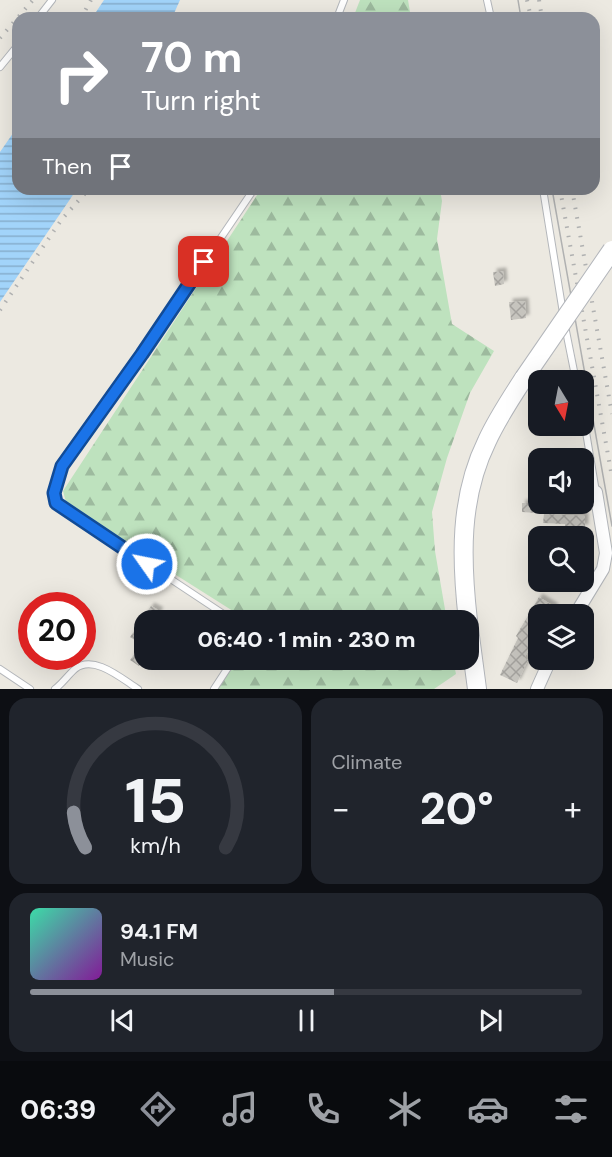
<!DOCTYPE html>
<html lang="en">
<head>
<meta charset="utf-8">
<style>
	:root { --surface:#171b24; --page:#20242c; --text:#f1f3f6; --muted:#9ea1a6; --line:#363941; --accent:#8c9099 }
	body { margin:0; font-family:"DM Sans",sans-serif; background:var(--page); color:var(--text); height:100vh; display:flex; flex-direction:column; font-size:22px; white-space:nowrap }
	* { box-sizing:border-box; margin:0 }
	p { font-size:20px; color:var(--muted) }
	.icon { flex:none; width:33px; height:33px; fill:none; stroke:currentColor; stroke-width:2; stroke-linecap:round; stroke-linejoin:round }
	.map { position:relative; height:689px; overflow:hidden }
	.sheet { display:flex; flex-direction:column; gap:9px; padding:9px; background:#0d0f14; flex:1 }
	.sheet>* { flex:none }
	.guide { position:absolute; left:12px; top:12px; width:588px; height:183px; border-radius:18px; box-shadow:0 6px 24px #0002; background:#8c9099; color:#fff; overflow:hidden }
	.needle { width:39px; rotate:170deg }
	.tools { position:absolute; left:528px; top:370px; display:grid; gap:12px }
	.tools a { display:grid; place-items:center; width:66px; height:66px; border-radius:12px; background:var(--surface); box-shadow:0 6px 24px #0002; font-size:30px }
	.speed { position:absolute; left:18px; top:592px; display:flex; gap:12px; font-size:30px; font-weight:700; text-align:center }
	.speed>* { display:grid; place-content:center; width:78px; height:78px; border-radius:50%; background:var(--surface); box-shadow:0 6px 24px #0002; line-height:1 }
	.speed .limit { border:9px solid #d22; background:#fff; color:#111 }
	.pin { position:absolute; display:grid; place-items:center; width:51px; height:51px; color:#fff; margin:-26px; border-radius:12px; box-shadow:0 3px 9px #0006 }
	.me { position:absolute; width:66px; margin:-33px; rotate:303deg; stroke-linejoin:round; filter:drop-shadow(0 0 4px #0008) }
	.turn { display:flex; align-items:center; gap:21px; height:126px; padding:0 30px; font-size:27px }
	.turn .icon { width:78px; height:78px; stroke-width:2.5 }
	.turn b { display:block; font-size:42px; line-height:51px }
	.then { display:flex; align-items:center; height:57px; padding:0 30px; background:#0003; gap:12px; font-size:22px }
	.big { font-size:45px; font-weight:800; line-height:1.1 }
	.sheet .tile { flex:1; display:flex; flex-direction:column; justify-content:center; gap:9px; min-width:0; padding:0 21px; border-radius:18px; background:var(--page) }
	.sheet .dial { align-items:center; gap:0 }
	.dial svg { height:156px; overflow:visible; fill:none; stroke:var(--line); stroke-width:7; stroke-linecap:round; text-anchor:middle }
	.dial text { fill:var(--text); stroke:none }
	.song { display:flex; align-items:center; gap:18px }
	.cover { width:72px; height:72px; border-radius:9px; background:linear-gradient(135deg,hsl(160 70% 55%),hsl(290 70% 35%)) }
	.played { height:6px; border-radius:3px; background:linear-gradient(90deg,var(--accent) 55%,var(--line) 55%) }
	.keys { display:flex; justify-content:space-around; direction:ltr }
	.heat { display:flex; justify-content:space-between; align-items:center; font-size:33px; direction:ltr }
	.sheet .tiles { flex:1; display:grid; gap:9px; grid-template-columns:1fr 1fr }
	.tile:last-child { grid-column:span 2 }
	.trip { position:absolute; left:134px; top:610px; width:345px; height:60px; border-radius:18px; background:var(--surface); box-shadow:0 6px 24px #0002; font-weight:800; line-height:60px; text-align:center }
	.dock { display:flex; height:96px; justify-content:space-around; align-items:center; background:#090b0e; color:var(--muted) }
	.dock .icon { width:42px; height:42px }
	.dock .current { color:var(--accent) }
	.dock b { font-size:27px; color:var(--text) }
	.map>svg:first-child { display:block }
	.forest { fill:url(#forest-firs) }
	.water { fill:url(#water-rules) }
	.building { fill:url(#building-cross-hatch); filter:url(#shadow) }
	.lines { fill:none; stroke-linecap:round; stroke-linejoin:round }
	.service-casing { stroke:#b4b7bb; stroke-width:8 }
	.minor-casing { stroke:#b4b7bb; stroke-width:14 }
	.secondary-casing { stroke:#b3b6bb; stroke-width:20 }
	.service { stroke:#fff; stroke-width:6 }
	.minor { stroke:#fff; stroke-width:12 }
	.secondary { stroke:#fff; stroke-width:18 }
	.tram { stroke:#b0b1b1; stroke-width:1.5 }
	.rail { stroke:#b0b1b1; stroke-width:4; stroke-dasharray:1.5 8; stroke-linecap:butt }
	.secondary-bridge-casing { stroke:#b3b6bb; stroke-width:20; stroke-linecap:butt }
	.secondary-bridge { stroke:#fff; stroke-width:18 }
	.route-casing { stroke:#114b97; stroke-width:15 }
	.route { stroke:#1a73e8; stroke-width:10 }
</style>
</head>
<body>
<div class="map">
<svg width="612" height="689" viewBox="0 0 612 689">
	<defs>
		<pattern id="forest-firs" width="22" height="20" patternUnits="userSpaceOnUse" patternTransform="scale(1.5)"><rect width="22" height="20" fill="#bee2be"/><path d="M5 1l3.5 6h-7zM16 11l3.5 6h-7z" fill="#9dba9e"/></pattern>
		<pattern id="water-rules" width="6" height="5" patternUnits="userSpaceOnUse" patternTransform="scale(1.5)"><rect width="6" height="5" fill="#a2d4fa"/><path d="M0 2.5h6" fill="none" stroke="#87afce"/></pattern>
		<pattern id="building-cross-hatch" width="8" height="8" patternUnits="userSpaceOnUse" patternTransform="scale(1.5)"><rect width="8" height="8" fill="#c6c4be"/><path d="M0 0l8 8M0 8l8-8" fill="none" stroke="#a4a29e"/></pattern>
		<filter id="shadow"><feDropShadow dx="3.5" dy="-3.5" stdDeviation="1.5" flood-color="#0004"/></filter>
	</defs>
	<rect width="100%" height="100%" fill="#ece9e1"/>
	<g class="forest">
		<path d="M360,0H408L411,18H353Z"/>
		<path d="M261,189H440L442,201L437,239L452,324L494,351L470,393L447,458L432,512L435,551L447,621H245L244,618L67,506L63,491Z"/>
		<path d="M237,660H453L456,674L434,689H218Z"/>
	</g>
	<g class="water">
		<path d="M104,0H180L172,18H92Z"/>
		<path d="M18,126V189H77L0,302V152Z"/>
	</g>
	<g class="building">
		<path d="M503,271L504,284L495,286L493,272Z"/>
		<path d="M525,301L526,318L511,320L509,302Z"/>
		<path d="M522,503H537V513L522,512Z"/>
		<path d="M544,514L585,516V528L565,527V524L543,523Z"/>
		<path d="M539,597L555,607L550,615H538V634L524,658L528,660L517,683L500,675L518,638L516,636Z"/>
		<path d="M151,606L160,611L153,621H144V635L139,643L130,637Z"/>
		<path d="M144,641V659L139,666L130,660Z"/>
	</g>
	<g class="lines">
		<defs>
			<g id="service">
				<path d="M487,0L491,18"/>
				<path d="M38,18L52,0"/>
				<path d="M337,18L344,0"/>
				<path d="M0,67L18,45"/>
				<path d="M543,189L563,313"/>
				<path d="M565,326L576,381"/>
				<path d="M584,420L596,492"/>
				<path d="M234,621L56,503L54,493L62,466L142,354L254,189"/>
				<path d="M0,669L30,689"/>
				<path d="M55,689C63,683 68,675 75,669C94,654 122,679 138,689"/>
				<path d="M214,689L233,660"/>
			</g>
			<g id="minor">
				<path d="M575,615L603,569L606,553L596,492"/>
				<path d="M537,689L550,660"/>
			</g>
			<g id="secondary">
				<path d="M468,621C461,559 459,498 487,441C497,419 511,398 524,378"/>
				<path d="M468,621L477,689"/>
			</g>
		</defs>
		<use href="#service" class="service-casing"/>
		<use href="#minor" class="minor-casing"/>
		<use href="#secondary" class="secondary-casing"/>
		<use href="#service" class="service"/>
		<use href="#minor" class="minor"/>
		<use href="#secondary" class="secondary"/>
		<g class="tram">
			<path d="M518,0L521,18"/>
			<path d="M552,189L612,526"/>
		</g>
		<g class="rail">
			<path d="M527,0L531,18"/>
			<path d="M539,0L542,18"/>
			<path d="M81,18L91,0"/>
			<path d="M0,38L33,0"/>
			<path d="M560,189L612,477"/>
			<path d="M572,189L612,414"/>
			<path d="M0,310L62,219L89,189"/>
		</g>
		<defs>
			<path id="secondary-bridge" d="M524,378L612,250"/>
		</defs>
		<use href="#secondary-bridge" class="secondary-bridge-casing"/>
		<use href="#secondary-bridge" class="secondary-bridge"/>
	</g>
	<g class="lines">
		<defs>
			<path id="route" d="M147,564L56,503L54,493L62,466L142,354L204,262"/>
		</defs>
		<use href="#route" class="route-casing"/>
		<use href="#route" class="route"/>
	</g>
</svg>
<div class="tools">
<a><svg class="needle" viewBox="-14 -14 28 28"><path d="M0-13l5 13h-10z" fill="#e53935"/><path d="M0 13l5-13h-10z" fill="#9ea1a6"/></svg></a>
<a><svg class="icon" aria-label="sound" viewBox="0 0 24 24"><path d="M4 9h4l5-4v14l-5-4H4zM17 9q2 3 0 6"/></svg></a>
<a><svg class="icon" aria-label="search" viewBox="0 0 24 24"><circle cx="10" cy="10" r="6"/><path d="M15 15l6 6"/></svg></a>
<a><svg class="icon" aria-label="layers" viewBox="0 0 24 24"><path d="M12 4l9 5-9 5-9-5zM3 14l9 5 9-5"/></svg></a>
</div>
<div class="speed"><div class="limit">20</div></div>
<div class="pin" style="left:204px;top:262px;background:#d93025"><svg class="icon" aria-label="arrive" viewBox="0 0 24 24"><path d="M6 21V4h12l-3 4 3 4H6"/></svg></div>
<svg class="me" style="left:147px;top:564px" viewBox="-20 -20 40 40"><circle r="17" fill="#1a73e8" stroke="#fff" stroke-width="3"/><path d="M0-11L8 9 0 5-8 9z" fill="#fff"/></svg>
<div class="trip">06:40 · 1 min · 230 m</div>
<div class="guide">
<div class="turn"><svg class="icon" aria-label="right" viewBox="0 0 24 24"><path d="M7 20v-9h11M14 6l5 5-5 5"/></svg><div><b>70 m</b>Turn right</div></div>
<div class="then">Then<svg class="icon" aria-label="arrive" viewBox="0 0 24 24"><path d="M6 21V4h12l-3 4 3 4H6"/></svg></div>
</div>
</div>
<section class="sheet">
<div class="tiles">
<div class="tile dial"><svg viewBox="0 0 100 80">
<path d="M14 69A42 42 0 1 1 86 69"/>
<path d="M14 69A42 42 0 0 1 8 51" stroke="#8c9099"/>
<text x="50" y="56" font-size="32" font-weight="700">15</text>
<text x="50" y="72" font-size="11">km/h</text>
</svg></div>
<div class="tile"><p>Climate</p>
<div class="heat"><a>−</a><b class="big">20°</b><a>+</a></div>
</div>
<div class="tile">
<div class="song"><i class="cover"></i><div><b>94.1 FM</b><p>Music</p></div></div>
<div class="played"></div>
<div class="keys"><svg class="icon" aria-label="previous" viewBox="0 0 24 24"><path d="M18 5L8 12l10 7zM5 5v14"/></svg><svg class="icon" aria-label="pause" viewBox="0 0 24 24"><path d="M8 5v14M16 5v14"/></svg><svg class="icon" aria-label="next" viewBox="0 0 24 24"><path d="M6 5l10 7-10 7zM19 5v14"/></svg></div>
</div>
</div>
</section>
<nav class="dock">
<b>06:39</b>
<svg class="icon current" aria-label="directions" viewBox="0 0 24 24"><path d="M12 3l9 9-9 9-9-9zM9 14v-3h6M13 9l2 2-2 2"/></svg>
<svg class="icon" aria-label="music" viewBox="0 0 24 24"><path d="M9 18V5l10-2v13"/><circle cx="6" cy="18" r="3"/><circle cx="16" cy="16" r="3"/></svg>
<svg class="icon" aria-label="phone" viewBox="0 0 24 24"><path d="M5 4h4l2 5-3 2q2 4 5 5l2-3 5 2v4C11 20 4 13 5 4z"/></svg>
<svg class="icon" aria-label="climate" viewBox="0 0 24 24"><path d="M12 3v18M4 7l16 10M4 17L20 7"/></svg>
<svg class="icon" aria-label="car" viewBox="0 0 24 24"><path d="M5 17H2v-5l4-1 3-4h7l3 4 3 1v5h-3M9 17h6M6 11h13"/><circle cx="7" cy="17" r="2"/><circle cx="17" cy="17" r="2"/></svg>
<svg class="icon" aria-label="filters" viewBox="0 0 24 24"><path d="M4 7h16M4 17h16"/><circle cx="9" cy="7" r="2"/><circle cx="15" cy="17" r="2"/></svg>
</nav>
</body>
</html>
